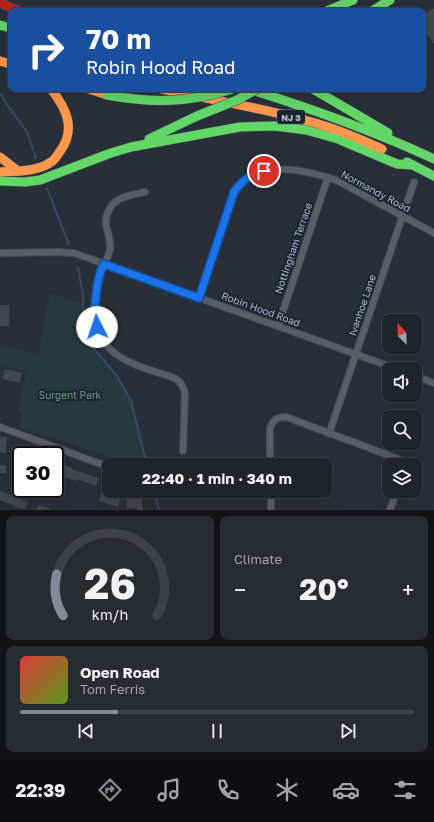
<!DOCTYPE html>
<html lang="en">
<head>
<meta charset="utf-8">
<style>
	:root { --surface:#1f232a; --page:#272b32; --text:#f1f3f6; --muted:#a1a4a8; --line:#3c4047; --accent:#838a96 }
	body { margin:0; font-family:"Golos Text",sans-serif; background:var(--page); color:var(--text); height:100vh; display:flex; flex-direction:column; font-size:15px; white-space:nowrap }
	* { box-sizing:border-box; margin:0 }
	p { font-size:13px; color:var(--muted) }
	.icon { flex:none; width:22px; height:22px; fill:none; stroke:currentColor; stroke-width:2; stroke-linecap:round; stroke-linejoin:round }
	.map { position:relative; height:510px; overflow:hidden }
	.drawer { display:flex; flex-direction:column; gap:6px; padding:6px; background:#111317; flex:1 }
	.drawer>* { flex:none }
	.banner { position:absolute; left:8px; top:8px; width:418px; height:84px; border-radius:8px; box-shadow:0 4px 16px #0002,0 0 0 1px var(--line); background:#1a4fa0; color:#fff; overflow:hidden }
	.needle { width:26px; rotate:337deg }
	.fabs { position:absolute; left:382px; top:314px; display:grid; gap:8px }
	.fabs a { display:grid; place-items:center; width:40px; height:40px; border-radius:8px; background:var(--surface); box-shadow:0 4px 16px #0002,0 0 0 1px var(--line); font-size:20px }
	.speed { position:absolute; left:12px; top:446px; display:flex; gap:8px; font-size:20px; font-weight:700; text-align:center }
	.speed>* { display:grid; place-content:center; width:52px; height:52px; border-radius:50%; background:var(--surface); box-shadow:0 4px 16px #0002,0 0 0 1px var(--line); line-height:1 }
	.speed .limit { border:2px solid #111; border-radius:6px; background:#fff; color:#111 }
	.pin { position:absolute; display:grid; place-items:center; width:34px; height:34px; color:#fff; margin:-17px; border:2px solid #fff; border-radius:50%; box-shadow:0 1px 4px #0007 }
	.me { position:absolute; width:44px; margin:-22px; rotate:356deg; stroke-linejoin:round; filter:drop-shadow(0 0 3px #0008) }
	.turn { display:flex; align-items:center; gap:14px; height:84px; padding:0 12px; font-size:18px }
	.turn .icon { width:52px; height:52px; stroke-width:2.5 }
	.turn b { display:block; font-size:28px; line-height:34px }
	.big { font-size:30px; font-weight:700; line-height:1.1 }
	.drawer .widget { flex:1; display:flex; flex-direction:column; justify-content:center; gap:6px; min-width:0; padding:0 14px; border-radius:8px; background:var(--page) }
	.drawer .dial { align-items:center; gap:0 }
	.dial svg { height:104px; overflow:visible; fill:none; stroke:var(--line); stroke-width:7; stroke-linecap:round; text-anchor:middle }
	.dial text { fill:var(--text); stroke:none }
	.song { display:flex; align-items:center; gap:12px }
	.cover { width:48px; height:48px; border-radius:6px; background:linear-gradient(135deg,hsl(0 70% 55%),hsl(90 70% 35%)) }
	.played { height:4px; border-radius:2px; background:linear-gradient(90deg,var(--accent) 25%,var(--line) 25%) }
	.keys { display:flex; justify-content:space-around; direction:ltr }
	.heat { display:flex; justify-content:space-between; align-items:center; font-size:22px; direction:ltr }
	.drawer .tiles { flex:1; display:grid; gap:6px; grid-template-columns:1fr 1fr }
	.widget:last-child { grid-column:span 2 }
	.trip { position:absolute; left:102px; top:458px; width:230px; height:40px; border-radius:8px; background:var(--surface); box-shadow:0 4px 16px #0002,0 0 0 1px var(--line); font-weight:700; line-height:40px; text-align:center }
	.dock { display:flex; height:64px; justify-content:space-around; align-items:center; background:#0c0e11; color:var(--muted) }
	.dock .icon { width:28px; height:28px }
	.dock .active { color:var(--accent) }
	.dock b { font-size:18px; color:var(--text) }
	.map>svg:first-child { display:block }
	.green { fill:#263a3e }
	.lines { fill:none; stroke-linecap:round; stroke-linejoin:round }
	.stream { stroke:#374864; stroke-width:2 }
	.building { fill:#42474e }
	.street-casing { stroke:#454a51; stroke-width:8 }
	.fast-casing { stroke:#464b53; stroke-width:10 }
	.slow-casing { stroke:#464b53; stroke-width:10 }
	.jam-casing { stroke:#464b53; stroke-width:10 }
	.street { stroke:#595e66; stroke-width:6 }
	.fast { stroke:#63d668; stroke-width:9 }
	.slow { stroke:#ff974d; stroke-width:9 }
	.jam { stroke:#b3261e; stroke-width:9 }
	.fast-bridge-casing { stroke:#464b53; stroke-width:10; stroke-linecap:butt }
	.fast-bridge { stroke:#63d668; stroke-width:9 }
	.route-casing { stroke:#114b97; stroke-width:10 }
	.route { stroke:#1a73e8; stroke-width:7 }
	.labels { text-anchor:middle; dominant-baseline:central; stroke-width:4; stroke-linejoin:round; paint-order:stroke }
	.shield { fill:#1c2533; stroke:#868e9c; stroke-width:1 }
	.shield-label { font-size:9px; font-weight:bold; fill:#b3bbc9 }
	.street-label { font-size:10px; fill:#b3bbc9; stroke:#1c2533 }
	.park-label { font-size:10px; fill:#6a9a76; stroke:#1c2533 }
</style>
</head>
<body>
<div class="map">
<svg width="434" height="510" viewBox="0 0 434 510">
	<rect width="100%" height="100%" fill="#292f38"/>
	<path class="green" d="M50,293L82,304L83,328L91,345L117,376L131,401L147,465H137L20,428L23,414L18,412L27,371L0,365V344L39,355Z"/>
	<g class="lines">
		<g class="stream">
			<path d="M1,94L8,106L27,132L36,158"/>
			<path d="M47,188L69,245"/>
			<path d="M78,267L83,295V328L91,345L117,376L131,401L147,465"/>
			<path d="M154,491L159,510"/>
		</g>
	</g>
	<g class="building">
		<path d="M434,8V44L423,28V15Z"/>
		<rect x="0" y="305" width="9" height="21"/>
		<path d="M4,369L22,373L20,383L3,379Z"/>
		<path d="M0,437H7L6,453L0,452Z"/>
		<rect x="0" y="465" width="6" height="8"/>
		<path d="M55,465L63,467L64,465L72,468L71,469L99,478L96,486L77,479V481L55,474Z"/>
		<path d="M0,491L16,497L17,495L22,497L21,500L28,502L26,509L13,506V505L0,500Z"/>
		<path d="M102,492L120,500L118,507L99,501Z"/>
		<path d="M135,494H142L143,510H137V508H127V497H135Z"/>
		<path d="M38,505L51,509V510H36Z"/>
	</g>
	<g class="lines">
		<defs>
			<g id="street">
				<path d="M145,192C132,195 117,196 110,208C100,225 112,234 110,250C109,258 102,264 100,271C97,278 98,286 97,292C95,314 92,332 110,349C123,362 142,367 159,373C165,375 171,376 176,379C182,383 184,388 185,394L183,451"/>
				<path d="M0,253L58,252L74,253L397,369"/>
				<path d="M199,298L234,192C253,157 308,170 338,181L434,233"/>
				<path d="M278,326L328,177"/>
				<path d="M415,376L434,383"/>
				<path d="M0,427L109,467"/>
				<path d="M329,434L414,182"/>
				<path d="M270,465V429C272,420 277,417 286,417L396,458L401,461L403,465"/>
				<path d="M271,491V510"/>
				<path d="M390,510L397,491"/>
			</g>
			<g id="fast">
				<path d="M327,11L353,0"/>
				<path d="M372,11L390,0"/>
				<path d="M0,25L11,28"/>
				<path d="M249,89C312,109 374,131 434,159"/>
				<path d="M313,89L388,133"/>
				<path d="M149,139L197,116"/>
				<path d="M407,162L434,176"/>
				<path d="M0,181L25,182L40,180L111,153L131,147L240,127L275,126L306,130L338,139L397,164L413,165"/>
			</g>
			<g id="slow">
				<path d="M0,61L11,64"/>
				<path d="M89,89L107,95"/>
				<path d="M162,89C218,101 274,110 328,127C347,133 364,141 382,149"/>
				<path d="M0,157L18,171"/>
				<path d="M0,172C16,171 37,172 51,162C55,160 58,154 61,150C76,128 66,108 51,89"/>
			</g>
			<path id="jam" d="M0,1L5,5L19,11"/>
		</defs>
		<use href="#street" class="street-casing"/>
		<use href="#fast" class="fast-casing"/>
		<use href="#slow" class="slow-casing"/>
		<use href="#jam" class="jam-casing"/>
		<use href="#street" class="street"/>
		<use href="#fast" class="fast"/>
		<use href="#slow" class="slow"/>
		<use href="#jam" class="jam"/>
		<defs>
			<g id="fast-bridge">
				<path d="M107,95C150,103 190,103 232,89"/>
				<path d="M197,116L237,100L257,89"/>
			</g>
		</defs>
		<use href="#fast-bridge" class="fast-bridge-casing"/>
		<use href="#fast-bridge" class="fast-bridge"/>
	</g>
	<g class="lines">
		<defs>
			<path id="route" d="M97,327C93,312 96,278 104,264L199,298L234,192C241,181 252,174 264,171"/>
		</defs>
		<use href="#route" class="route-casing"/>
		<use href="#route" class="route"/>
	</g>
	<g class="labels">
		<rect class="shield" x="277" y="110" width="28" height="14" rx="3"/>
		<g class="shield-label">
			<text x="291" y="117">NJ 3</text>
		</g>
		<g class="street-label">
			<text transform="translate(376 191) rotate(28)">Normandy Road</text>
			<text transform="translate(293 248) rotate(-71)">Nottingham Terrace</text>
			<text transform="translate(362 305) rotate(-71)">Ivanhoe Lane</text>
			<text transform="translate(261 309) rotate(20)">Robin Hood Road</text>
		</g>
		<g class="park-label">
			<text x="70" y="395">Surgent Park</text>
		</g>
	</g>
</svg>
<div class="fabs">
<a><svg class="needle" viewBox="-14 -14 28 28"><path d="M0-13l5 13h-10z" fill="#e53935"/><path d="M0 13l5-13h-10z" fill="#a1a4a8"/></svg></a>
<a><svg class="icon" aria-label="sound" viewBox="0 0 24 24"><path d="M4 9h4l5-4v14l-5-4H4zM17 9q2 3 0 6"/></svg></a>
<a><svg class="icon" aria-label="search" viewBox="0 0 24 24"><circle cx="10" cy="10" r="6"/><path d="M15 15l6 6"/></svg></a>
<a><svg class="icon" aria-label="layers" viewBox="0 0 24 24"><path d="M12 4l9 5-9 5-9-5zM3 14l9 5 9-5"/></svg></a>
</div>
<div class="speed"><div class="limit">30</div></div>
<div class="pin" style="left:264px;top:171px;background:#d93025"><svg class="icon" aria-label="arrive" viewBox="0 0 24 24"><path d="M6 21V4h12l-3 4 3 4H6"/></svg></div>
<svg class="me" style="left:97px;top:327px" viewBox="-20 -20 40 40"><circle r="19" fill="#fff"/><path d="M0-13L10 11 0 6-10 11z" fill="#1a73e8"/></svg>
<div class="trip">22:40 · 1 min · 340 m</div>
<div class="banner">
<div class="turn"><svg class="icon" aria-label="right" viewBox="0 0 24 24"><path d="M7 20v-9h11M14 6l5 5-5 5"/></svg><div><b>70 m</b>Robin Hood Road</div></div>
</div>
</div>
<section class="drawer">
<div class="tiles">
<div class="widget dial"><svg viewBox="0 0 100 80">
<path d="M14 69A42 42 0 1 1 86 69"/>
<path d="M14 69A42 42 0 0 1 9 37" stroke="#838a96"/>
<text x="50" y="56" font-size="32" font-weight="700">26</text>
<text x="50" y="72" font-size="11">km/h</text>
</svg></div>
<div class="widget"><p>Climate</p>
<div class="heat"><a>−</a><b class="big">20°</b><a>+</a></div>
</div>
<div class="widget">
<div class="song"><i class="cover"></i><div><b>Open Road</b><p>Tom Ferris</p></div></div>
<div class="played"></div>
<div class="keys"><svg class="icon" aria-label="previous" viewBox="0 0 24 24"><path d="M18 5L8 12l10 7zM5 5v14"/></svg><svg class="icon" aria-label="pause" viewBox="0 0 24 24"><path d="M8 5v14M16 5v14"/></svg><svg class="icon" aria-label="next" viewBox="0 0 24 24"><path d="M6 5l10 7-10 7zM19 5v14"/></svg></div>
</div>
</div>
</section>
<nav class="dock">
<b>22:39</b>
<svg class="icon active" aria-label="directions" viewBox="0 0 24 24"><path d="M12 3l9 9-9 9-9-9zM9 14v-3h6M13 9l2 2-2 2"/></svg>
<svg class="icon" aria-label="music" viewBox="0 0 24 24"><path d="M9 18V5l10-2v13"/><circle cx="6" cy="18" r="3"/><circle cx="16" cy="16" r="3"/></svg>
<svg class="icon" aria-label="phone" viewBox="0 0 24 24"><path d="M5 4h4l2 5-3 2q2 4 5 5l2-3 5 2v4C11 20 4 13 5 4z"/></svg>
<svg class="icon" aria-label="climate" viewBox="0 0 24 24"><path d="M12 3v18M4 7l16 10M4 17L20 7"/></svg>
<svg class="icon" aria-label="car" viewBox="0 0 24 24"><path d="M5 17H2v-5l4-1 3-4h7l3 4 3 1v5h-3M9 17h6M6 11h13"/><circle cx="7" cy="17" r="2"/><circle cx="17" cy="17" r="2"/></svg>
<svg class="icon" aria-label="filters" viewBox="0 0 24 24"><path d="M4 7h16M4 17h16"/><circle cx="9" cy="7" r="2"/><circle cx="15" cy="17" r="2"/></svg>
</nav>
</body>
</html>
